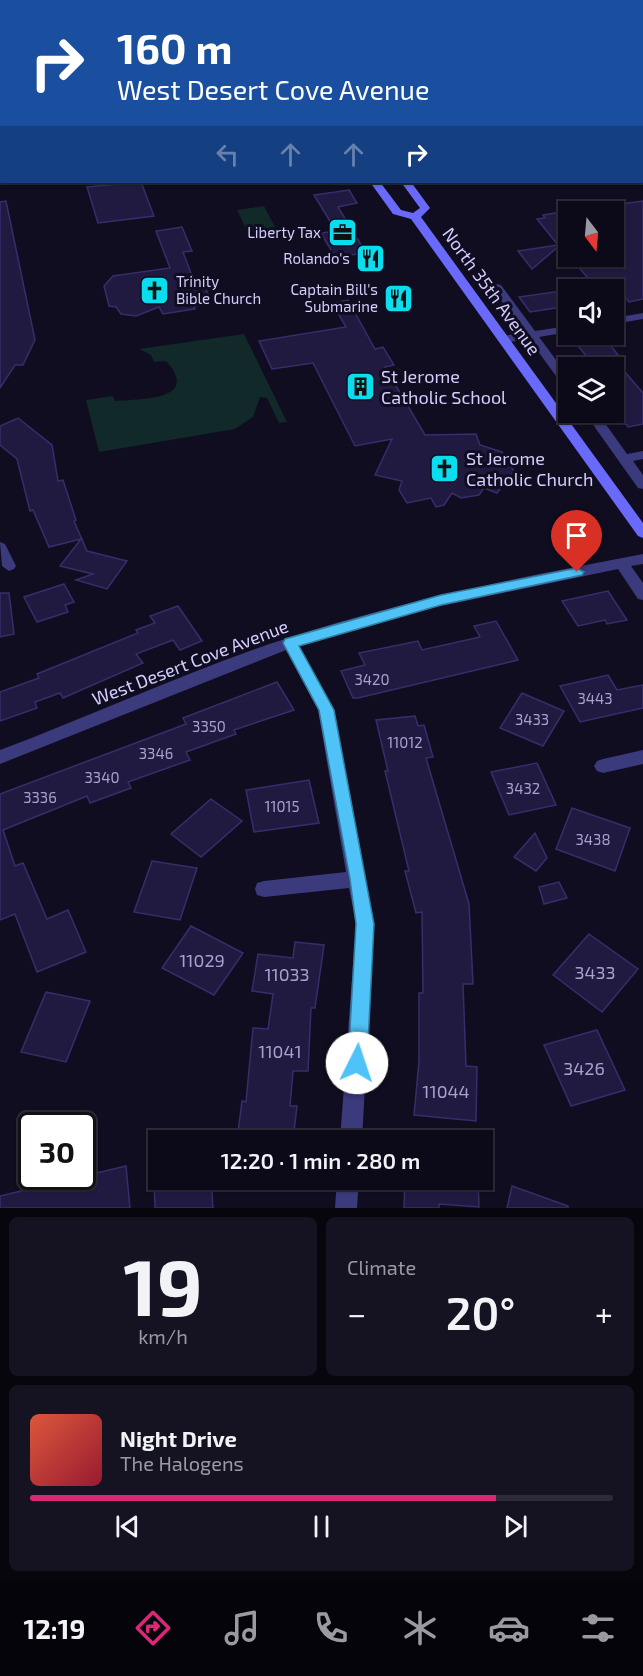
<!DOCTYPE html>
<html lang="en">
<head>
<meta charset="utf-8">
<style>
	:root { --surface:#0c0a18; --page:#151321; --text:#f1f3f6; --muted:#9a9aa2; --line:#2c2b37; --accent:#db2777 }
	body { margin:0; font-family:"Exo 2",sans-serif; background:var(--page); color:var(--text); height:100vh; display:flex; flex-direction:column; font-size:22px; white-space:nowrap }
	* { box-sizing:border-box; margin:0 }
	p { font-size:20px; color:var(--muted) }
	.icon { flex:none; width:33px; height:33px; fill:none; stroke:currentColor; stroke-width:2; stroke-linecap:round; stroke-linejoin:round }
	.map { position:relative; height:1208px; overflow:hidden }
	.drawer { display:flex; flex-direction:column; gap:9px; padding:9px; background:#07060d; flex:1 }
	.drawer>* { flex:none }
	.hud { position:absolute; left:0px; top:0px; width:644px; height:183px; box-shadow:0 2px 4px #0004,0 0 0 2px var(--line); background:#1a4fa0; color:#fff; overflow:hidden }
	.needle { width:39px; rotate:164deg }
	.tools { position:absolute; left:558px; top:201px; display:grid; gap:12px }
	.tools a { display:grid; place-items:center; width:66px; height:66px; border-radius:0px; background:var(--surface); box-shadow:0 2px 4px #0004,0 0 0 2px var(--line); font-size:30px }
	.speed { position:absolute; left:18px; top:1112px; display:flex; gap:12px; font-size:30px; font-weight:700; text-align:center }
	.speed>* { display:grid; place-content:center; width:78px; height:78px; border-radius:50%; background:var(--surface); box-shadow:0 2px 4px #0004,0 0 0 2px var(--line); line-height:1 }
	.speed .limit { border:3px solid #111; border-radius:9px; background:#fff; color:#111 }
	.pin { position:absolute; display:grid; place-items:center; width:51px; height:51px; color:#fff; margin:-62px -26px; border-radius:50% 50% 50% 0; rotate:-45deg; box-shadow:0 0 6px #0007 }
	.pin .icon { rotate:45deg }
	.me { position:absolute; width:66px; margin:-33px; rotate:4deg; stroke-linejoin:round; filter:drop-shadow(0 0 4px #0008) }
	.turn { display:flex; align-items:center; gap:21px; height:126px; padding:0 18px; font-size:27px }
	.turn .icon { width:78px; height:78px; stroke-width:2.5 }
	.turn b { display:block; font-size:42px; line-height:51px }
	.lanes { display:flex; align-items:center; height:57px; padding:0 18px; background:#0003; justify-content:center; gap:30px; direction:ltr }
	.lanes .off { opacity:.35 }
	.big { font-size:45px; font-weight:600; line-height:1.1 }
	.drawer .card { flex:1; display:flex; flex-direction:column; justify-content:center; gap:9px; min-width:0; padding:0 21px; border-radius:9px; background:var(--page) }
	.drawer .dial { align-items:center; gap:0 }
	.dial b { font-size:78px; line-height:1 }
	.song { display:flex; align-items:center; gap:18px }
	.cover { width:72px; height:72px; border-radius:9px; background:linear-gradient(135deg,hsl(10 70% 55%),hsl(350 70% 35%)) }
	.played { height:6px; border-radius:3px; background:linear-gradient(90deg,var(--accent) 80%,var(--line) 80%) }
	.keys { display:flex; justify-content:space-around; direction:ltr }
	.heat { display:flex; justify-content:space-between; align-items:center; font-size:33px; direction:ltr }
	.drawer .tiles { flex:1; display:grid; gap:9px; grid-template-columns:1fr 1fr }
	.card:last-child { grid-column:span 2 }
	.trip { position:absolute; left:148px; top:1130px; width:345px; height:60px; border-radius:0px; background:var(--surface); box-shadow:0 2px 4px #0004,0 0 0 2px var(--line); font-weight:600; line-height:60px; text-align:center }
	.dock { display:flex; height:96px; justify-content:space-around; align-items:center; background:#05040a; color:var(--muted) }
	.dock .icon { width:42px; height:42px }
	.dock .active { color:var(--accent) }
	.dock b { font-size:27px; color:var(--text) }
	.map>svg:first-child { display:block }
	.green { fill:#112928 }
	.building { fill:#211a40; stroke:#382d6b; stroke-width:1.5 }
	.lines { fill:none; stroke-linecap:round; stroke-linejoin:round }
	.minor { fill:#3b3a7d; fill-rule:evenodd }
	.secondary { fill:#6969fa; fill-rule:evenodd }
	.route { fill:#4fc3f7; stroke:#337fa1; stroke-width:1.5 }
	.labels { text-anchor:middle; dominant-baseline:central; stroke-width:6; stroke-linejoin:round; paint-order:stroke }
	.far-poi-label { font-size:15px; fill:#d2cefd; stroke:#100d20; text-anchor:end }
	.number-label { font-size:15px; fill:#a6a1ce }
	.street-label { font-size:18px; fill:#d2cefd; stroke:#100d20 }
	.poi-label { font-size:18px; fill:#d2cefd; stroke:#100d20; text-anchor:start }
	.near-number-label { font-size:18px; fill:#a6a1ce }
</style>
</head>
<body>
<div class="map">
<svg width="643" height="1208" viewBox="0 0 643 1208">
	<rect width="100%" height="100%" fill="#100d20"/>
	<g class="green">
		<path d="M264,206L276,229L248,233L237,210Z"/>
		<path d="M244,334L287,422L279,423L267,398L260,397L253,417L235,429L99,452L86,400L113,396L115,401C139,399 202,401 166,361L154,362L151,355L139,349Z"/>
	</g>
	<g class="building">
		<path d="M141,182L154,216L98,223L87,187Z"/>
		<path d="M349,190L357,203L338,207L366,253L335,257L321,233L336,231L314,195Z"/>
		<path d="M6,201L35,340L23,365H15L0,388V202Z"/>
		<path d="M643,201V299L629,302L625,297L614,298V290H598L569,256H614V205Z"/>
		<path d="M568,211V256L559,246L532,269L518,251L558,245L537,219L545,218L543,215Z"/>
		<path d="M182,227L192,251L183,252L194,281L202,280L208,294L200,295L203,303L194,307L195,309L163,314L159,307L136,316L121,314L116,307L109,306L104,286L113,276L170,268L156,231Z"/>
		<path d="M568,290V306L530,312L519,297Z"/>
		<path d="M348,300L375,349L383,347L394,365L385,367L425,435L476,434L480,445L502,452L514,471L497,493L484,488L479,495L461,498L452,493L444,505L436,507L431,498L407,503L399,490L402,481L375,475L392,439L355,446L313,363L272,369L259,341L346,327L332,303Z"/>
		<path d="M603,336L618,355L611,356L643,393V424L628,427L614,408V368H596L574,341Z"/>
		<path d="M18,418L52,445L58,481L63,480L76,520L74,521L87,551L127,561L107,589L76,580L93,574L60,566L81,539L49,547L33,510L30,511L17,459L0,445V426Z"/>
		<path d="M64,584L74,602L65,605L68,612L37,622L24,597Z"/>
		<path d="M608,591L627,620L607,624L605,620L578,626L562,601Z"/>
		<path d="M0,593H9L14,634L0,637Z"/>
		<path d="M178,606L202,641L180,650L173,640L136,654L143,663L63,698L60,693L35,702L37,708L0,721V692L39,678L37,674L138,633L136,630L155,623L150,616Z"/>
		<path d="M496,621L518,660L358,698H353L341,671L365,665L359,653L418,641L422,650L480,637L474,626Z"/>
		<path d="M608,675L617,690L643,685V708L580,722L560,686Z"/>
		<path d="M277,682L294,710L234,730L236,734L186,752L190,760L128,782L131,788L90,803L87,796L3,830L15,866L23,863L47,919L68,910L86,952L37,972L15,914L0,920V794L186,724L183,718Z"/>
		<path d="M522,693L564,711L543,746L500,728Z"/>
		<path d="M415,716L418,726L424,725L433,757L426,758L469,904L473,984H463L466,1066L477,1067L476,1121L414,1115L419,1061V993H423L422,912L416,913L405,871H409L385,771H388L376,720Z"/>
		<path d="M537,763L556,805L509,815L491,772Z"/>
		<path d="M309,780L319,823L254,832L246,790Z"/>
		<path d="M211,799L242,821L201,857L171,834Z"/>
		<path d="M572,808L630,828L615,871L556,849Z"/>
		<path d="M535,833L547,858L536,871L514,857Z"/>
		<path d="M152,861L197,868L180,920L134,912Z"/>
		<path d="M559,882L567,898L544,904L539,887Z"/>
		<path d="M191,926L243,953L214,995L162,968Z"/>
		<path d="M589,934L638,969L602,1012L553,975Z"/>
		<path d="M295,942L324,945L315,1008H311L308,1071H293L290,1106H297L293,1140H237L242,1101L246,1102L253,1028L268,1029L273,994L252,991L258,954L293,958Z"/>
		<path d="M46,992L90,1001L66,1062L21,1052Z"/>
		<path d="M597,1030L625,1090L571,1106L544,1045Z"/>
		<path d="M126,1166L130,1208H0V1196Z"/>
		<path d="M154,1179H211L213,1208H155Z"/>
		<path d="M405,1179H478L479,1207L439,1204V1208H404Z"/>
		<path d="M512,1186L568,1206V1208H507Z"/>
	</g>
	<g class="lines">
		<g class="minor">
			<rect x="642" y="4" width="1" height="4"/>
			<path d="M497,284L501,285L535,331L568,326V332L539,337L568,376V388L564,387L529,339L503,343L497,339L499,337L524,332L491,287Z"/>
			<path d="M643,313V319L614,324V318Z"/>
			<path d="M584,412H597L627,454L643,451V459L633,461L643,475V489L638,488Z"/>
			<path d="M0,542L5,544L16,566L14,569L9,571L2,566Z"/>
			<path d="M643,554V564L631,566L643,583V600L638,599L618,569L436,607L299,646L334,710L374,924L362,1140H340L356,924L349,888L264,897L257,895L255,889L257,883L264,881L346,872L318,710L286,650L0,764V750C104,711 204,663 310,631C419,597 531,575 643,554Z"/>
			<path d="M643,750V764L603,773L597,771L594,766L597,761L603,759Z"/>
			<path d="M337,1179H359L357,1208H335Z"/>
		</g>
		<g class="secondary">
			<path d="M249,0H257L258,2H250Z"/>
			<path d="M272,0H280L281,2H273Z"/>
			<rect x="642" y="92" width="1" height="6"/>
			<rect x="0" y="163" width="2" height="6"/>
			<rect x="0" y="175" width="2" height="6"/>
			<path d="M370,182H380L401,210L413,213L420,208L401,182H411L430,208L421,217L643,523V538L638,536L411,219L393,214Z"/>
		</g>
	</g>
	<path class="route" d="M577,568L584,572L582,575L441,605L299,646L334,710L374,924L367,1063L364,1069L357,1072L350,1069L348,1063L356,924L350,879L319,710L283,643L285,639L441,595Z"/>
	<defs>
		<symbol id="office-square" viewBox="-11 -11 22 22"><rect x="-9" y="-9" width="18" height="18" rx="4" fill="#09ddee" stroke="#100d20"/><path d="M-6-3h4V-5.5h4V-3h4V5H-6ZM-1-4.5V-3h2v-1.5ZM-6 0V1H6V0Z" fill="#111"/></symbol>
		<symbol id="restaurant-square" viewBox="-11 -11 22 22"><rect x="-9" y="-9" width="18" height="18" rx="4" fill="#09ddee" stroke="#100d20"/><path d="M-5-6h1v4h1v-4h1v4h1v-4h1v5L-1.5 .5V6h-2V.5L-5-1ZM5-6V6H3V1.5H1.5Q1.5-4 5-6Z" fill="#111"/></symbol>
		<symbol id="church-square" viewBox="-11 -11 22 22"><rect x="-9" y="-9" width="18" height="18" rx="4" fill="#09ddee" stroke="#100d20"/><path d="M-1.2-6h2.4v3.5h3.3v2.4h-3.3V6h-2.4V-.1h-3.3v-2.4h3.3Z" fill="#111"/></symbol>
		<symbol id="building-square" viewBox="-11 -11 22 22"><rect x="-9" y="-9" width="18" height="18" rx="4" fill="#09ddee" stroke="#100d20"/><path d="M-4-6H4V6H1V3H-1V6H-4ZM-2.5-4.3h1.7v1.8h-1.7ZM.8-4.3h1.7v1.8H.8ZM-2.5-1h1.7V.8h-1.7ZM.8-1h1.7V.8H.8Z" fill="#111"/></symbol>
	</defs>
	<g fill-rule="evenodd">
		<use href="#office-square" x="326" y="216" width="33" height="33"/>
		<use href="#restaurant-square" x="354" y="242" width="33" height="33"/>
		<use href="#church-square" x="138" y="274" width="33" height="33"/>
		<use href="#restaurant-square" x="382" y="282" width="33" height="33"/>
		<use href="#building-square" x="344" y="370" width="33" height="33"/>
		<use href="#church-square" x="428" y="452" width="33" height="33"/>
	</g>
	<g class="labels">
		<g class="far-poi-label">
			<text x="321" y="232">Liberty Tax</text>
			<text x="350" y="258">Rolando's</text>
			<text x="176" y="281" text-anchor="start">Trinity<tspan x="176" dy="17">Bible Church</tspan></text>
			<text x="378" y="289">Captain Bill's<tspan x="378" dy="17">Submarine</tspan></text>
		</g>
		<g class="number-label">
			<text x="372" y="679">3420</text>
			<text x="595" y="698">3443</text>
			<text x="532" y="719">3433</text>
			<text x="209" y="726">3350</text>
			<text x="405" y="742">11012</text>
			<text x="156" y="753">3346</text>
			<text x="102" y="777">3340</text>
			<text x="523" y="788">3432</text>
			<text x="40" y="797">3336</text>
			<text x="282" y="806">11015</text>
			<text x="593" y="839">3438</text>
		</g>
		<g class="street-label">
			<text transform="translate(492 291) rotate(54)">North 35th Avenue</text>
			<text transform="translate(190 662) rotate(-21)">West Desert Cove Avenue</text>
		</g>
		<g class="poi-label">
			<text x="381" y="376">St Jerome<tspan x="381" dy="21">Catholic School</tspan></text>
			<text x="466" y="458">St Jerome<tspan x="466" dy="21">Catholic Church</tspan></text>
		</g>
		<g class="near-number-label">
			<text x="202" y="960">11029</text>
			<text x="595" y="972">3433</text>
			<text x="287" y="974">11033</text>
			<text x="280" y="1051">11041</text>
			<text x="584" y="1068">3426</text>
			<text x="446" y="1091">11044</text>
		</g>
	</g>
</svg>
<div class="tools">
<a><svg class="needle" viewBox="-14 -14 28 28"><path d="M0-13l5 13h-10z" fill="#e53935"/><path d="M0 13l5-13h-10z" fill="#9a9aa2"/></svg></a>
<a><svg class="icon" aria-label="sound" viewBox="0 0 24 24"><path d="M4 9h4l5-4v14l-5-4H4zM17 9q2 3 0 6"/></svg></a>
<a><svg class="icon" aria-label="layers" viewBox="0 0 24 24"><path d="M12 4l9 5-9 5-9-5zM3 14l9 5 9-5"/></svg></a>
</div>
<div class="speed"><div class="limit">30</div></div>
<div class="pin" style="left:577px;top:572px;background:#d93025"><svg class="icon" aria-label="arrive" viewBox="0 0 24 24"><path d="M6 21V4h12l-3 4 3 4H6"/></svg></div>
<svg class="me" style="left:357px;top:1063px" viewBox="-20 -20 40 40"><circle r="19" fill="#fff"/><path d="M0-13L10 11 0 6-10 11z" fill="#4fc3f7"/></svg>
<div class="trip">12:20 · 1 min · 280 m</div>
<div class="hud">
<div class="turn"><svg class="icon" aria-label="right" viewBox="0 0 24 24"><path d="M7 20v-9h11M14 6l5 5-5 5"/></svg><div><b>160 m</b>West Desert Cove Avenue</div></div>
<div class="lanes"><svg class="icon off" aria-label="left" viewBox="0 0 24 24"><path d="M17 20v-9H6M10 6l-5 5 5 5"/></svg><svg class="icon off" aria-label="ahead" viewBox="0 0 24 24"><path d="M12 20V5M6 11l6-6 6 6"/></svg><svg class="icon off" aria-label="ahead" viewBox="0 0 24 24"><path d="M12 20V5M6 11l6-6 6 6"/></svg><svg class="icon" aria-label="right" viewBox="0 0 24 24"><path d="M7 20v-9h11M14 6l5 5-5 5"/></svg></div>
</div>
</div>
<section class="drawer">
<div class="tiles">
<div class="card dial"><b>19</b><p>km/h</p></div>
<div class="card"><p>Climate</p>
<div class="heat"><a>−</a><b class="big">20°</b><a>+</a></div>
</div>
<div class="card">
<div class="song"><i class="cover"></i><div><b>Night Drive</b><p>The Halogens</p></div></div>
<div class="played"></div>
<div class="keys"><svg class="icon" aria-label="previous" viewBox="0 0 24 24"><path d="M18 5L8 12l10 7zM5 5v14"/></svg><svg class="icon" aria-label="pause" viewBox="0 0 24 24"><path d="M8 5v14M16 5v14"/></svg><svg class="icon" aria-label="next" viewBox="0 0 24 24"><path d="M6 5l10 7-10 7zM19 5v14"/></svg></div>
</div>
</div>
</section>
<nav class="dock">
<b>12:19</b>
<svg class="icon active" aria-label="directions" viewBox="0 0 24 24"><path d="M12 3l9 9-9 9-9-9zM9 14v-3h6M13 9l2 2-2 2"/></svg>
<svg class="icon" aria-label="music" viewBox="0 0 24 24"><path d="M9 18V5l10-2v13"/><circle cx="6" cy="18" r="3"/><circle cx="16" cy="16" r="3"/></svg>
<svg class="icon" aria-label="phone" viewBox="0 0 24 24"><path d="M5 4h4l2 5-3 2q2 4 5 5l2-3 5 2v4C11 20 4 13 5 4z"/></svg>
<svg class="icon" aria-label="climate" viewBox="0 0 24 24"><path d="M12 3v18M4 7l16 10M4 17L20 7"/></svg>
<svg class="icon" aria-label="car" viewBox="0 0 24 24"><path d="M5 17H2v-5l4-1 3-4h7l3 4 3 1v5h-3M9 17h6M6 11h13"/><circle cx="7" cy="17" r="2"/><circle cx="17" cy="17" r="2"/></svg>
<svg class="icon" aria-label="filters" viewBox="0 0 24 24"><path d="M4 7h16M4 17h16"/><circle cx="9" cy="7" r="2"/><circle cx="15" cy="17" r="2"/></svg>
</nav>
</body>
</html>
